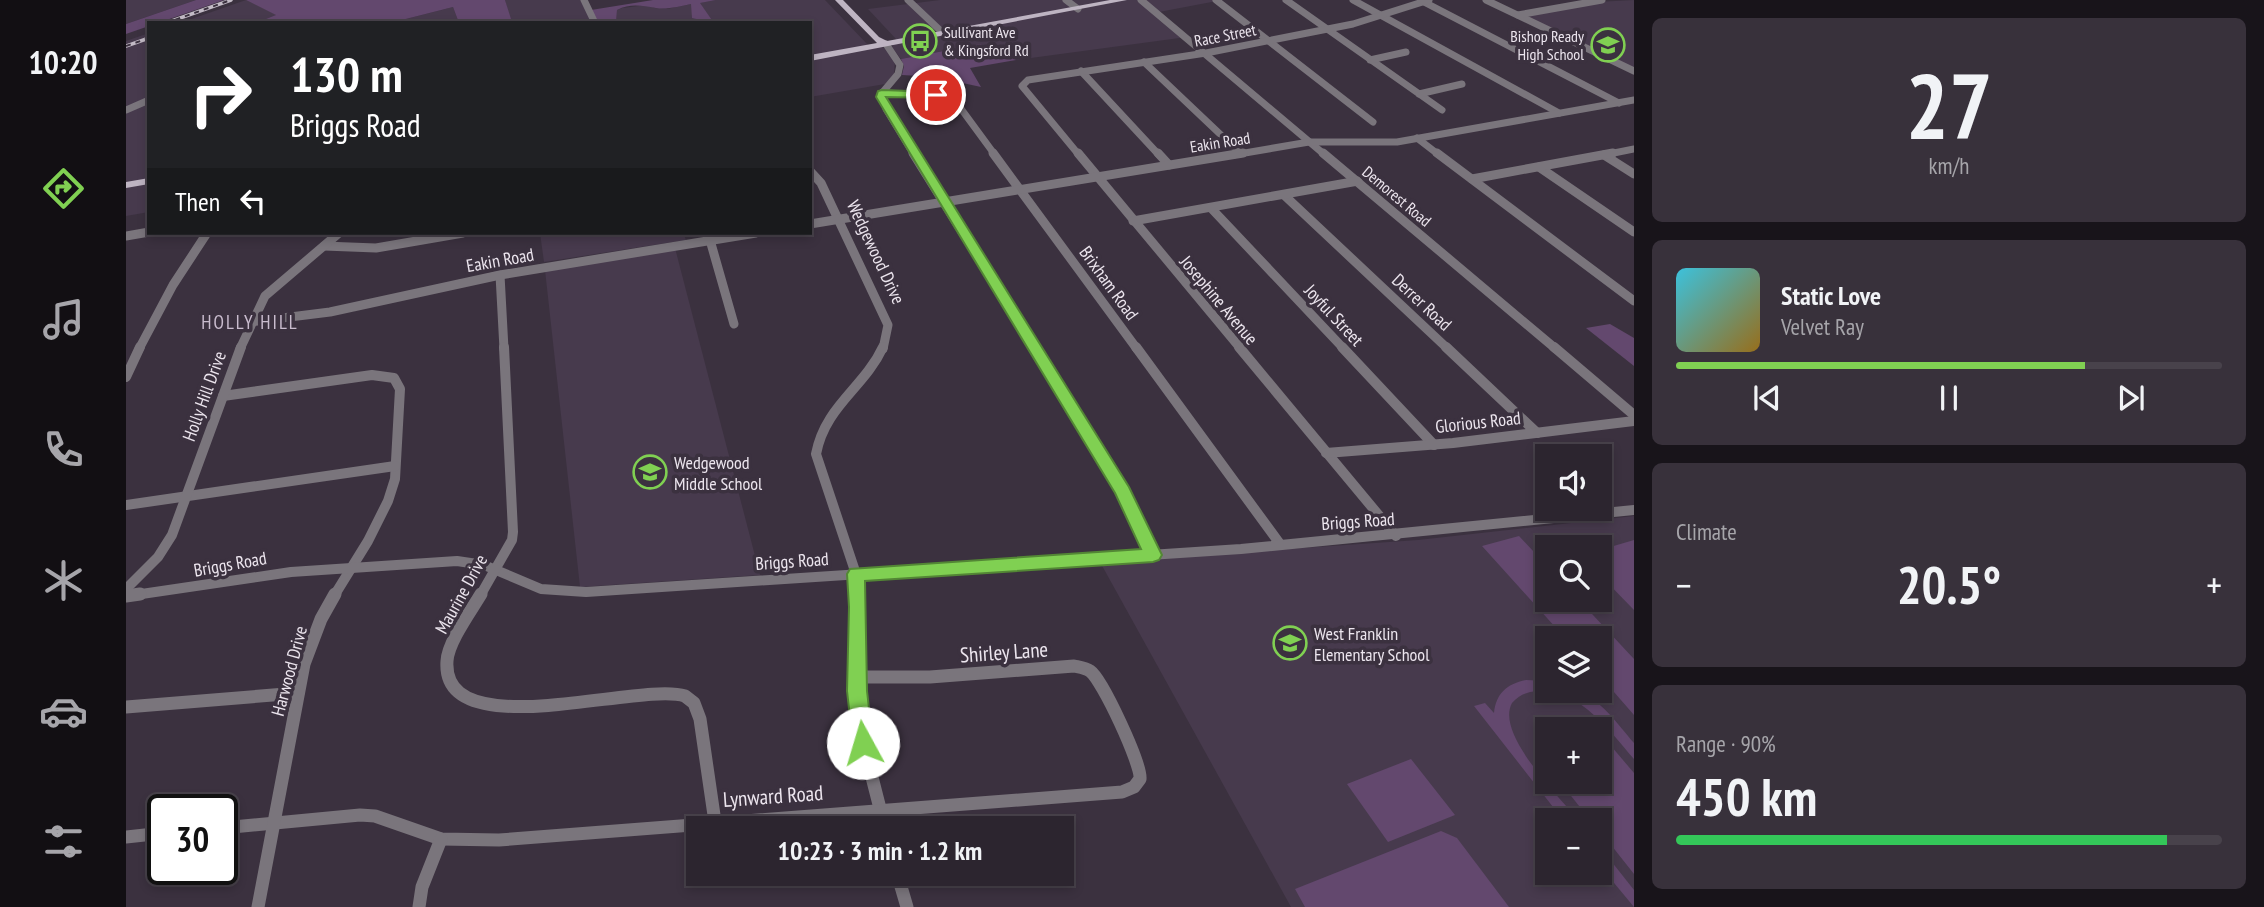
<!DOCTYPE html>
<html lang="en">
<head>
<meta charset="utf-8">
<style>
	:root { --surface:#2c252f; --page:#38313b; --text:#f1f3f6; --muted:#a6a5aa; --line:#48424b; --accent:#80d052 }
	body { margin:0; font-family:"PT Sans Narrow",sans-serif; background:var(--page); color:var(--text); height:100vh; display:flex; flex-direction:column; font-size:26px; white-space:nowrap }
	* { box-sizing:border-box; margin:0 }
	p { font-size:23px; color:var(--muted) }
	.icon { flex:none; width:38px; height:38px; fill:none; stroke:currentColor; stroke-width:2; stroke-linecap:round; stroke-linejoin:round }
	.map { position:relative; flex:1; overflow:hidden }
	.sheet { display:flex; flex-direction:column; gap:18px; padding:18px; background:#18141a; width:630px }
	.sheet>* { flex:none }
	.guide { position:absolute; left:21px; top:21px; width:665px; height:214px; border-radius:0px; box-shadow:0 4px 10px #0003,0 0 0 2px var(--line); background:#202124; color:#fff; overflow:hidden }
	.buttons { position:absolute; left:1409px; top:444px; display:grid; gap:14px }
	.buttons a { display:grid; place-items:center; width:77px; height:77px; border-radius:0px; background:var(--surface); box-shadow:0 4px 10px #0003,0 0 0 2px var(--line); font-size:35px }
	.speed { position:absolute; left:21px; top:794px; display:flex; gap:14px; font-size:35px; font-weight:700; text-align:center }
	.speed>* { display:grid; place-content:center; width:91px; height:91px; border-radius:50%; background:var(--surface); box-shadow:0 4px 10px #0003,0 0 0 2px var(--line); line-height:1 }
	.speed .limit { border:4px solid #111; border-radius:10px; background:#fff; color:#111 }
	.pin { position:absolute; display:grid; place-items:center; width:60px; height:60px; color:#fff; margin:-30px; border:4px solid #fff; border-radius:50%; box-shadow:0 2px 7px #0007 }
	.me { position:absolute; width:77px; margin:-38px; rotate:354deg; stroke-linejoin:round; filter:drop-shadow(0 0 5px #0008) }
	.turn { display:flex; align-items:center; gap:24px; height:147px; padding:0 28px; font-size:32px }
	.turn .icon { width:91px; height:91px; stroke-width:2.5 }
	.turn b { display:block; font-size:49px; line-height:60px }
	.then { display:flex; align-items:center; height:66px; padding:0 28px; background:#0003; gap:14px; font-size:26px }
	.big { font-size:52px; font-weight:800; line-height:1.1 }
	.sheet .widget { flex:1; display:flex; flex-direction:column; justify-content:center; gap:10px; min-width:0; padding:0 24px; border-radius:10px; background:var(--page) }
	.sheet .dial { align-items:center; gap:0 }
	.dial b { font-size:91px; line-height:1 }
	.song { display:flex; align-items:center; gap:21px }
	.cover { width:84px; height:84px; border-radius:10px; background:linear-gradient(135deg,hsl(190 70% 55%),hsl(40 70% 35%)) }
	.played { height:7px; border-radius:4px; background:linear-gradient(90deg,var(--accent) 75%,var(--line) 75%) }
	.keys { display:flex; justify-content:space-around; direction:ltr }
	.heat { display:flex; justify-content:space-between; align-items:center; font-size:38px; direction:ltr }
	.charge { height:10px; border-radius:5px; background:linear-gradient(90deg,#34c759 90%,var(--line) 0) }
	.trip { position:absolute; left:560px; top:816px; width:388px; height:70px; border-radius:0px; background:var(--surface); box-shadow:0 4px 10px #0003,0 0 0 2px var(--line); font-weight:800; line-height:70px; text-align:center }
	main { display:flex; flex:1; min-height:0 }
	.tabs { display:flex; flex-direction:column; width:126px; justify-content:space-around; align-items:center; background:#120f13; color:var(--muted) }
	.tabs .icon { width:49px; height:49px }
	.tabs .on { color:var(--accent) }
	.tabs b { font-size:32px; color:var(--text) }
	.map>svg:first-child { display:block }
	.built { fill:#473a4d; fill-rule:evenodd }
	.green { fill:#63486e }
	.lines { fill:none; stroke-linecap:round; stroke-linejoin:round }
	.minor-far3 { stroke:#7a757c; stroke-width:7 }
	.minor-far2 { stroke:#7a757c; stroke-width:9 }
	.minor-far1 { stroke:#7a757c; stroke-width:10 }
	.minor { stroke:#7a757c; stroke-width:13 }
	.major { fill:#beb4c2; fill-rule:evenodd }
	.rail-casing { stroke:#c3bbc6; stroke-width:3.5 }
	.rail { stroke:#3b313f; stroke-width:2; stroke-dasharray:5; stroke-linecap:butt }
	.route { fill:#80d052; stroke:#538735; stroke-width:2 }
	.labels { text-anchor:middle; dominant-baseline:central; stroke-width:7; stroke-linejoin:round; paint-order:stroke }
	.far-poi-label { font-size:16px; fill:#ece5ee; stroke:#3b313f; text-anchor:start }
	.far-street-label { font-size:16px; fill:#ece5ee; stroke:#3b313f }
	.street-label { font-size:18px; fill:#ece5ee; stroke:#3b313f }
	.poi-label { font-size:18px; fill:#ece5ee; stroke:#3b313f; text-anchor:start }
	.neighbourhood-label { font-size:19px; letter-spacing:2px; fill:#c9bcce; stroke:#3b313f }
	.near-street-label { font-size:21px; fill:#ece5ee; stroke:#3b313f }
</style>
</head>
<body>
<main>
<nav class="tabs">
<b>10:20</b>
<svg class="icon on" aria-label="directions" viewBox="0 0 24 24"><path d="M12 3l9 9-9 9-9-9zM9 14v-3h6M13 9l2 2-2 2"/></svg>
<svg class="icon" aria-label="music" viewBox="0 0 24 24"><path d="M9 18V5l10-2v13"/><circle cx="6" cy="18" r="3"/><circle cx="16" cy="16" r="3"/></svg>
<svg class="icon" aria-label="phone" viewBox="0 0 24 24"><path d="M5 4h4l2 5-3 2q2 4 5 5l2-3 5 2v4C11 20 4 13 5 4z"/></svg>
<svg class="icon" aria-label="climate" viewBox="0 0 24 24"><path d="M12 3v18M4 7l16 10M4 17L20 7"/></svg>
<svg class="icon" aria-label="car" viewBox="0 0 24 24"><path d="M5 17H2v-5l4-1 3-4h7l3 4 3 1v5h-3M9 17h6M6 11h13"/><circle cx="7" cy="17" r="2"/><circle cx="17" cy="17" r="2"/></svg>
<svg class="icon" aria-label="filters" viewBox="0 0 24 24"><path d="M4 7h16M4 17h16"/><circle cx="9" cy="7" r="2"/><circle cx="15" cy="17" r="2"/></svg>
</nav>
<div class="map">
<svg width="1508" height="907" viewBox="0 0 1508 907">
	<rect width="100%" height="100%" fill="#3b313f"/>
	<g class="built">
		<path d="M0,0H70L0,24Z"/>
		<path d="M120,0L151,15L130,23H54Z"/>
		<path d="M379,0H460L472,23H364L384,19Z"/>
		<path d="M590,0H699L742,45L761,48L769,59L768,74L759,84L684,97V23H588L573,3Z"/>
		<path d="M814,0H1096L1033,12L1061,37L890,60L881,50H861L855,44L775,59L766,47L770,39L742,9Z"/>
		<path d="M1508,0V70L1398,15L1470,2Z"/>
		<path d="M565,4L583,23H490L491,10L496,8L521,5L529,8L541,9Z"/>
		<path d="M327,7L333,23H264Z"/>
		<path d="M23,33V212L0,216V41Z"/>
		<path d="M414,233H557L560,240L418,262Z"/>
		<path d="M549,248L634,575L454,587L419,270Z"/>
		<path d="M1508,516V907H1165L974,562L1292,540ZM1421,548H1474V600H1421ZM1421,639H1474V691H1421ZM1421,730H1474V782H1421ZM1421,821H1474V873H1421Z"/>
	</g>
	<g class="green">
		<path d="M70,0H98L32,23H23V26L0,34V24Z"/>
		<path d="M120,0H379L385,19L333,23L327,7L264,23H130L150,15Z"/>
		<path d="M527,0H590L574,3L588,23L566,18L565,4C554,6 541,10 530,8C516,6 505,3 491,10L490,23H472L465,10Z"/>
		<path d="M855,44L861,50H881L890,60L844,68L855,87L809,77L776,75L778,66L775,59Z"/>
		<path d="M1484,324L1508,338V366L1460,328Z"/>
		<path d="M1393,536L1421,566V600H1453L1508,659V715L1474,676V639H1440L1356,546Z"/>
		<path d="M1508,540V610L1474,575V550Z"/>
		<path d="M1400,680L1421,681V691C1430,691 1441,689 1449,691C1473,696 1493,726 1508,743V759C1483,730 1454,689 1411,691C1401,692 1393,695 1386,703C1369,734 1433,796 1453,821H1438L1348,706L1359,703L1368,713C1370,694 1380,684 1400,680Z"/>
		<path d="M1474,733L1508,773V874L1474,831V821H1465L1434,782H1474Z"/>
		<path d="M1285,759L1329,815L1262,842L1221,784Z"/>
		<path d="M1315,831L1331,838L1383,907H1179L1169,889Z"/>
		<path d="M1474,847L1508,890V907L1474,866Z"/>
	</g>
	<g class="lines">
		<g class="minor-far3">
			<path d="M458,0L469,23"/>
			<path d="M782,0L818,34"/>
			<path d="M940,0L952,9"/>
			<path d="M1015,0L1199,155"/>
			<path d="M1090,0L1247,122"/>
			<path d="M1160,0L1316,110"/>
			<path d="M1227,0L1433,113"/>
			<path d="M1360,0L1508,71"/>
			<path d="M1296,1L1493,103"/>
			<path d="M1392,15L1476,0"/>
			<path d="M1244,60L1280,52"/>
			<path d="M1018,62L1114,153"/>
			<path d="M955,71L1033,155"/>
			<path d="M756,93L810,95L833,106L869,155"/>
			<path d="M756,93L760,109L788,155"/>
			<path d="M756,93L772,74L774,65L760,44"/>
			<path d="M1293,94L1336,84"/>
			<path d="M0,110L23,100"/>
			<path d="M1291,138L1313,155"/>
			<path d="M953,155L896,86L902,80L1080,53L1227,24L1303,0"/>
			<path d="M1107,155L1183,142H1271L1508,100"/>
			<path d="M1478,155L1508,149"/>
		</g>
		<g class="minor-far2">
			<path d="M787,153L909,349"/>
			<path d="M867,153L1011,349"/>
			<path d="M952,153L1115,349"/>
			<path d="M1032,153L1043,165"/>
			<path d="M1197,153L1430,349"/>
			<path d="M1311,153L1508,301"/>
			<path d="M1478,155L1508,174"/>
			<path d="M1413,167L1508,232"/>
			<path d="M684,171L695,183L762,325L757,349"/>
			<path d="M1346,179L1487,153"/>
			<path d="M1158,195L1322,349"/>
			<path d="M1085,208L1218,349"/>
			<path d="M1007,221L1232,181"/>
			<path d="M684,224L1117,153"/>
			<path d="M0,236L23,232"/>
			<path d="M584,240L608,324"/>
			<path d="M198,246L250,248L337,233"/>
			<path d="M374,275L378,349"/>
			<path d="M124,322L204,312L374,275L630,233"/>
			<path d="M13,349L47,285L81,233"/>
			<path d="M114,349L139,296L213,233"/>
		</g>
		<g class="minor-far1">
			<path d="M908,347L997,491L1027,555"/>
			<path d="M1010,347L1154,544"/>
			<path d="M1113,347L1270,536"/>
			<path d="M1216,347L1308,445"/>
			<path d="M1320,347L1411,433"/>
			<path d="M1428,347L1508,415"/>
			<path d="M0,377L14,347"/>
			<path d="M97,396L246,375L268,378L274,389L269,479L262,501L242,541L208,596"/>
			<path d="M1200,453L1327,443L1508,421"/>
			<path d="M0,505L269,466"/>
			<path d="M0,589L32,557L46,535L115,347"/>
			<path d="M2,596L165,572L331,561L358,565L415,589L460,592L1115,549L1508,510"/>
			<path d="M354,596L386,540L387,532L378,347"/>
			<path d="M730,596V574L690,454C699,406 738,388 757,347"/>
		</g>
		<g class="minor">
			<path d="M355,594C345,611 322,642 321,661C315,748 514,681 559,696L568,703L574,719L589,822"/>
			<path d="M730,594L731,691L737,742L759,828"/>
			<path d="M0,596L14,594"/>
			<path d="M0,707L172,693"/>
			<path d="M96,828L234,815L249,816L315,839L373,840L996,792L1008,787L1014,779C1016,765 976,679 964,671C960,668 952,667 948,666L804,677H732"/>
			<path d="M0,837L37,833"/>
			<path d="M771,873L781,907"/>
			<path d="M132,907L178,664L195,619L209,594"/>
			<path d="M293,907L296,887L315,839"/>
		</g>
		<g class="major">
			<path d="M709,0H717L753,37L761,41L984,0H1001L684,61V55L751,43Z"/>
			<path d="M23,178V184L0,188V182Z"/>
		</g>
		<defs>
			<g id="rail">
				<path d="M40,23L105,0"/>
				<path d="M0,46L23,38"/>
			</g>
		</defs>
		<use href="#rail" class="rail-casing"/>
		<use href="#rail" class="rail"/>
	</g>
	<path class="route" d="M756,90L810,92L815,95L810,98L760,97L1003,487L1036,555L1033,560L1027,562L739,581L741,691L747,743L744,749L737,752L730,749L727,743L721,691L723,607L721,574L724,569L1015,549L989,493L750,97L752,91Z"/>
	<defs>
		<symbol id="bus-ring" viewBox="-11 -11 22 22"><circle r="9.5" fill="#3b313f" stroke="#80d052" stroke-width="1.5"/><path d="M-5-6H5V4H4V6H2V4H-2V6H-4V4H-5ZM-3.5-4V0h7V-4ZM-3.5 1.2v1.5H-2V1.2ZM2 1.2v1.5H3.5V1.2Z" fill="#80d052"/></symbol>
		<symbol id="school-ring" viewBox="-11 -11 22 22"><circle r="9.5" fill="#3b313f" stroke="#80d052" stroke-width="1.5"/><path d="M0-5L7-2L0 1L-7-2ZM-4 1L0 2.5L4 1V4Q0 6-4 4Z" fill="#80d052"/></symbol>
	</defs>
	<g fill-rule="evenodd">
		<use href="#bus-ring" x="775" y="22" width="38" height="38"/>
		<use href="#school-ring" x="1463" y="26" width="38" height="38"/>
		<use href="#school-ring" x="505" y="453" width="38" height="38"/>
		<use href="#school-ring" x="1145" y="624" width="38" height="38"/>
	</g>
	<g class="labels">
		<g class="far-poi-label">
			<text x="818" y="32">Sullivant Ave<tspan x="818" dy="18">&amp; Kingsford Rd</tspan></text>
			<text x="1458" y="36" text-anchor="end">Bishop Ready<tspan x="1458" dy="18">High School</tspan></text>
		</g>
		<g class="far-street-label">
			<text transform="translate(1099 35) rotate(-11)">Race Street</text>
			<text transform="translate(1094 142) rotate(-9)">Eakin Road</text>
			<text transform="translate(1271 196) rotate(40)">Demorest Road</text>
		</g>
		<g class="street-label">
			<text transform="translate(750 252) rotate(65)">Wedgewood Drive</text>
			<text transform="translate(374 260) rotate(-10)">Eakin Road</text>
			<text transform="translate(983 283) rotate(54)">Brixham Road</text>
			<text transform="translate(1093 300) rotate(50)">Josephine Avenue</text>
			<text transform="translate(1296 302) rotate(43)">Derrer Road</text>
			<text transform="translate(1208 315) rotate(47)">Joyful Street</text>
			<text transform="translate(78 396) rotate(-70)">Holly Hill Drive</text>
			<text transform="translate(1352 422) rotate(-6)">Glorious Road</text>
			<text transform="translate(1232 521) rotate(-4)">Briggs Road</text>
			<text transform="translate(666 561) rotate(-4)">Briggs Road</text>
			<text transform="translate(104 564) rotate(-10)">Briggs Road</text>
			<text transform="translate(335 594) rotate(-61)">Maurine Drive</text>
			<text transform="translate(163 671) rotate(-75)">Harwood Drive</text>
		</g>
		<g class="poi-label">
			<text x="548" y="462">Wedgewood<tspan x="548" dy="21">Middle School</tspan></text>
			<text x="1188" y="633">West Franklin<tspan x="1188" dy="21">Elementary School</tspan></text>
		</g>
		<g class="neighbourhood-label">
			<text x="124" y="322">HOLLY HILL</text>
		</g>
		<g class="near-street-label">
			<text transform="translate(878 652) rotate(-4)">Shirley Lane</text>
			<text transform="translate(647 796) rotate(-4)">Lynward Road</text>
		</g>
	</g>
</svg>
<div class="buttons">
<a><svg class="icon" aria-label="sound" viewBox="0 0 24 24"><path d="M4 9h4l5-4v14l-5-4H4zM17 9q2 3 0 6"/></svg></a>
<a><svg class="icon" aria-label="search" viewBox="0 0 24 24"><circle cx="10" cy="10" r="6"/><path d="M15 15l6 6"/></svg></a>
<a><svg class="icon" aria-label="layers" viewBox="0 0 24 24"><path d="M12 4l9 5-9 5-9-5zM3 14l9 5 9-5"/></svg></a>
<a>+</a>
<a>−</a>
</div>
<div class="speed"><div class="limit">30</div></div>
<div class="pin" style="left:810px;top:95px;background:#d93025"><svg class="icon" aria-label="arrive" viewBox="0 0 24 24"><path d="M6 21V4h12l-3 4 3 4H6"/></svg></div>
<svg class="me" style="left:737px;top:743px" viewBox="-20 -20 40 40"><circle r="19" fill="#fff"/><path d="M0-13L10 11 0 6-10 11z" fill="#80d052"/></svg>
<div class="trip">10:23 · 3 min · 1.2 km</div>
<div class="guide">
<div class="turn"><svg class="icon" aria-label="right" viewBox="0 0 24 24"><path d="M7 20v-9h11M14 6l5 5-5 5"/></svg><div><b>130 m</b>Briggs Road</div></div>
<div class="then">Then<svg class="icon" aria-label="left" viewBox="0 0 24 24"><path d="M17 20v-9H6M10 6l-5 5 5 5"/></svg></div>
</div>
</div>
<section class="sheet">
<div class="widget dial"><b>27</b><p>km/h</p></div>
<div class="widget">
<div class="song"><i class="cover"></i><div><b>Static Love</b><p>Velvet Ray</p></div></div>
<div class="played"></div>
<div class="keys"><svg class="icon" aria-label="previous" viewBox="0 0 24 24"><path d="M18 5L8 12l10 7zM5 5v14"/></svg><svg class="icon" aria-label="pause" viewBox="0 0 24 24"><path d="M8 5v14M16 5v14"/></svg><svg class="icon" aria-label="next" viewBox="0 0 24 24"><path d="M6 5l10 7-10 7zM19 5v14"/></svg></div>
</div>
<div class="widget"><p>Climate</p>
<div class="heat"><a>−</a><b class="big">20.5°</b><a>+</a></div>
</div>
<div class="widget"><p>Range · 90%</p><b class="big">450 km</b><div class="charge"></div></div>
</section>
</main>
</body>
</html>
